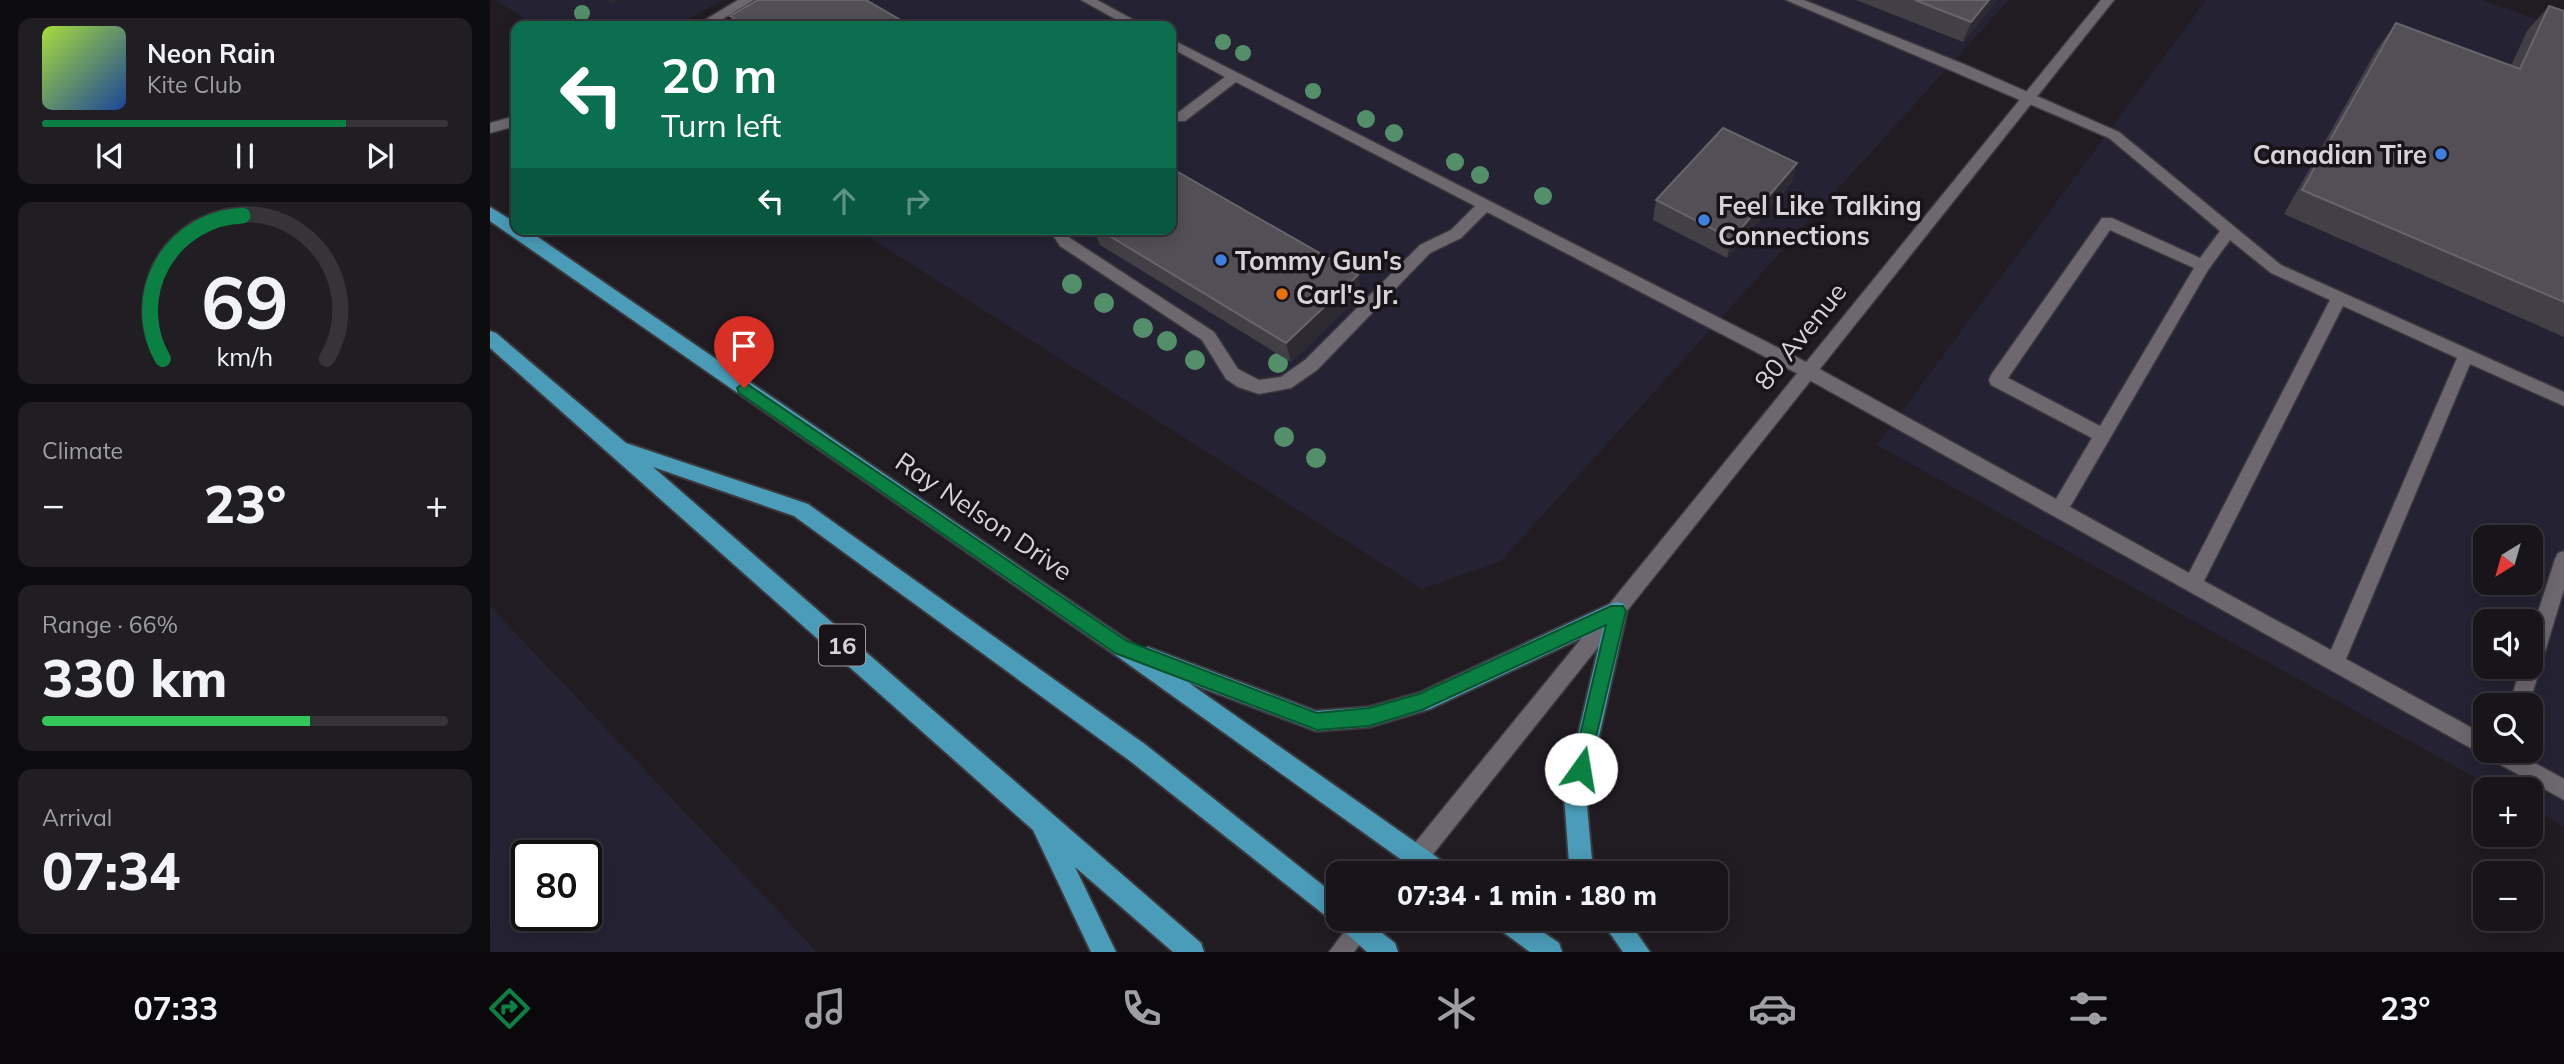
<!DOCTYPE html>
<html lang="en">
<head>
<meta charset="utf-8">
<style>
	:root { --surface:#18151a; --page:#211e23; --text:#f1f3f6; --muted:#9f9fa2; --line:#363439; --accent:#0b8043 }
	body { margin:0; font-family:Mulish,sans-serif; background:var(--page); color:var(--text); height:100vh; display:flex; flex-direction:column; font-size:26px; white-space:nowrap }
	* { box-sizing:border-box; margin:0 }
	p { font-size:23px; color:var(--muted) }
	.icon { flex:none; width:38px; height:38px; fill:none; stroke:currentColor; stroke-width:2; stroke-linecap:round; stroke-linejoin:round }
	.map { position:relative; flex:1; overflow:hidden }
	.details { display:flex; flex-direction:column; gap:18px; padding:18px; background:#0d0c0e; width:490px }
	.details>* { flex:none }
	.hud { position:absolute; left:21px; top:21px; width:665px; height:214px; border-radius:14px; box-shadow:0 4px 18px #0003,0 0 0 2px var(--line); background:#0b6e4f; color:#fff; overflow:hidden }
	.needle { width:46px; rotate:217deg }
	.controls { position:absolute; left:1983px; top:525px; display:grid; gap:14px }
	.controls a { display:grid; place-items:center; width:70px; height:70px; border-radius:14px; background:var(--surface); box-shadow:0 4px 18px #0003,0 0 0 2px var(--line); font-size:35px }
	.speed { position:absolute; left:21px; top:840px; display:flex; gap:14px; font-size:35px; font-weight:700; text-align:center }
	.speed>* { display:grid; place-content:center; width:91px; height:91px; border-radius:50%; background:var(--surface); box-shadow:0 4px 18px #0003,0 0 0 2px var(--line); line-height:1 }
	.speed .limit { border:4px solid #111; border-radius:10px; background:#fff; color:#111 }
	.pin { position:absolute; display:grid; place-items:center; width:60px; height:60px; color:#fff; margin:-72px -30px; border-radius:50% 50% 50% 0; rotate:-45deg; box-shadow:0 0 7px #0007 }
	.pin .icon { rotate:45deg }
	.me { position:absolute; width:77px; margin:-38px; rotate:13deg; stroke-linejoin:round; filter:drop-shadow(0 0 5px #0008) }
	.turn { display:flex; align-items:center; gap:24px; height:147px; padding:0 35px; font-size:32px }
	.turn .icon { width:91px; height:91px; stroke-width:2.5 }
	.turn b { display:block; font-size:49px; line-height:60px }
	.lanes { display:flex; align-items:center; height:66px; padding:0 35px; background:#0003; justify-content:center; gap:35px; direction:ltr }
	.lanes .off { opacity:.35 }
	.big { font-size:52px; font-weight:800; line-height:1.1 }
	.details .card { flex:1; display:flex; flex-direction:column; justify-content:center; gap:10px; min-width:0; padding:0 24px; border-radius:14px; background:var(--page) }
	.details .dial { align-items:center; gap:0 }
	.dial svg { height:182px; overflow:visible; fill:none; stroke:var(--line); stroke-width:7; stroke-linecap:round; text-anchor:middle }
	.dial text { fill:var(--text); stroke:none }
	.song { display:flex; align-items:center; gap:21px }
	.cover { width:84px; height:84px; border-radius:10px; background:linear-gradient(135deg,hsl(80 70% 55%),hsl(220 70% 35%)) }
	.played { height:7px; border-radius:4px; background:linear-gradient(90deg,var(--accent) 75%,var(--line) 75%) }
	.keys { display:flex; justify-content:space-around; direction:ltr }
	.heat { display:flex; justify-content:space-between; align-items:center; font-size:38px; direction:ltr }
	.charge { height:10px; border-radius:5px; background:linear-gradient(90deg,#34c759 66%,var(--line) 0) }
	.trip { position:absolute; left:836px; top:861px; width:402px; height:70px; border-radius:14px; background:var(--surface); box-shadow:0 4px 18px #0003,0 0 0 2px var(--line); font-weight:800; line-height:70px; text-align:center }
	.menu { display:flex; height:112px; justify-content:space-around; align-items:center; background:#0a080a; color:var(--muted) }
	.menu .icon { width:49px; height:49px }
	.menu .selected { color:var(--accent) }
	.menu b { font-size:32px; color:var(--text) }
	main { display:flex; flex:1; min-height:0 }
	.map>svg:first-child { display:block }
	.commercial { fill:#252333; fill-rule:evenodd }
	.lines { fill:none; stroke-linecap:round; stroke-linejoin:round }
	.service-casing { stroke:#3b383d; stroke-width:3 }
	.minor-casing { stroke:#3b383d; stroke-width:3 }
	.trunk-casing { stroke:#3b383d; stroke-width:4 }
	.service { fill:#6d686f; fill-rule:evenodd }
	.minor { fill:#6d686f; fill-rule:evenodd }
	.trunk { fill:#4a9cb8; fill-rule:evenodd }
	.tree { fill:#53906a }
	.wall { fill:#433f46 }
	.shaded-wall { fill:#2e2a31 }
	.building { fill:#534f56; stroke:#67646a; stroke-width:2 }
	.route { fill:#0b8043; stroke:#07532c; stroke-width:2 }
	.shop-dot { fill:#3f7fe0; stroke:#171319; stroke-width:2.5 }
	.food-dot { fill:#e8710a; stroke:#171319; stroke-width:2.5 }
	.labels { text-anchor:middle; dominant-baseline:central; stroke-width:7; stroke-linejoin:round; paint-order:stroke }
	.shield { fill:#171319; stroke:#9d9a9f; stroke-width:2 }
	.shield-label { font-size:24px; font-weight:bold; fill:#d6d4d8 }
	.poi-label { font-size:26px; font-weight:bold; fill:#d6d4d8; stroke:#171319; text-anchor:start }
	.street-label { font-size:26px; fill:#d6d4d8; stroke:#171319 }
</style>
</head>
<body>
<main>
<section class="details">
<div class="card">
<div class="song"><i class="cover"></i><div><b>Neon Rain</b><p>Kite Club</p></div></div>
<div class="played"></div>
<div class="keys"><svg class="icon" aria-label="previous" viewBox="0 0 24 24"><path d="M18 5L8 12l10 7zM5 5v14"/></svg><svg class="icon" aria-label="pause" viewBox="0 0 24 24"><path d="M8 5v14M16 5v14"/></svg><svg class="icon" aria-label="next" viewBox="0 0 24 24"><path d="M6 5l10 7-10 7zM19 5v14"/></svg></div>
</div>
<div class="card dial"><svg viewBox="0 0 100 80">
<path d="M14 69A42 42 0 1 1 86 69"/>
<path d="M14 69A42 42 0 0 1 49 6" stroke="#0b8043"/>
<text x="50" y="56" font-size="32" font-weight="700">69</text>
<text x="50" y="72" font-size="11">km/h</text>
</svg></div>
<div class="card"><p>Climate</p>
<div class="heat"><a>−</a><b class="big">23°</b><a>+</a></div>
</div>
<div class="card"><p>Range · 66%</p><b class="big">330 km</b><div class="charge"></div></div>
<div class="card"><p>Arrival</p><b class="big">07:34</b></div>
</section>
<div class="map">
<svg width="2074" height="952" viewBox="0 0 2074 952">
	<rect width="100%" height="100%" fill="#201c22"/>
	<g class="commercial">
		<path d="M5,0H233L185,26H47Z"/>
		<path d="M288,0H1519L1011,561L932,589L366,229H681V26H242Z"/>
		<path d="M1716,0H1992L2074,29V827L2041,808L2040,789H2006L1387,445ZM1995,537H2040V583H1995ZM1995,621H2040V667H1995ZM1995,705H2040V751H1995Z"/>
		<path d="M0,606L327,952H0ZM37,856H96V915H37Z"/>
	</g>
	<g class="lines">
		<defs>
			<g id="service">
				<path d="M248,0H264L221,26H205Z"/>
				<path d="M591,0H607L655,26H638Z"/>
				<path d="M1296,0H1314L1476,65L1629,132L1791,265L2074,392V406L1980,364L1856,659L1995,735V751H2023L2074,779V800L1312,376L997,212L971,238L940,253L827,370L801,388L769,394L748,387L736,379L712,340L570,246L559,229H574L580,238L724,332L748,369L769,380L791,377L815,360L930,245L961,230L985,206L746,82L695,121H685V115L735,77L681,48V39L1324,366L1566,499L1602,438L1501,385L1499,380L1501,375L1612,218H1622L1710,258L1730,231L1619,138ZM1620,230L1704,268L1610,426L1518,378ZM1740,240L1781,273L1840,300L1699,573L1580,507L1718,270ZM1853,306L1967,358L1841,650L1714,581Z"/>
				<path d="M26,116V126L0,133V123Z"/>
				<path d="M2074,551V589L2039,705H2019L2031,667H2040V637L2065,559L2068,553Z"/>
			</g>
			<g id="minor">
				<path d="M1611,0H1624L928,873H904L907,865Z"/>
				<path d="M864,919H889L864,952H839Z"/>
			</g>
			<g id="trunk">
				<path d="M0,207L26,223V229H36L652,650L658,647L826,711L879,707L929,693L1120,604L1127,602L1134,604L1137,611L1096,795L1102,860L1109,873L1083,871L1079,863L1074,795L1113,628L940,709L879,727L826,731L699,683L958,865L962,873H930L624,654L0,221Z"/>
				<path d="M0,331L6,333L136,443L318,504L656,745L849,898V919H874L905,943L908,952H877L846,924L640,761L304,516L163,467L711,943L714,952H683L585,867L626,952H601L543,830L0,348Z"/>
				<path d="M1002,919H1034L1069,943L1072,952H1040L1006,927Z"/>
				<path d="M1110,919H1137L1160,952H1133Z"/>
			</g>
		</defs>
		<use href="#service" class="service-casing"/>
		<use href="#minor" class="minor-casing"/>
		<use href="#trunk" class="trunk-casing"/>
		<use href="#service" class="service"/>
		<use href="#minor" class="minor"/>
		<use href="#trunk" class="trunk"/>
	</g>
	<g class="tree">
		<circle cx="92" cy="13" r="8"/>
		<circle cx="733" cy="42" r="8"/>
		<circle cx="753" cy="53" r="8"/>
		<circle cx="823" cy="91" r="8"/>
		<circle cx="876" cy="119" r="9"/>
		<circle cx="904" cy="133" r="9"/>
		<circle cx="965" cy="162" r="9"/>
		<circle cx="990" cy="175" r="9"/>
		<circle cx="1053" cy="196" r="9"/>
		<circle cx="582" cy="284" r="10"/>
		<circle cx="614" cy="303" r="10"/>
		<circle cx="653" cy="328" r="10"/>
		<circle cx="677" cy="341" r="10"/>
		<circle cx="705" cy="360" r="10"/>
		<circle cx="788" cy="363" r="10"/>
		<circle cx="794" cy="437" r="10"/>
		<circle cx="826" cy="458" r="10"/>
	</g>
	<g class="wall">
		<path d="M1366,0H1507L1473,42Z"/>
		<path d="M2059,6L2074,11V337L1794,214L1887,49L1906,23L2021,66L2037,31Z"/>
		<path d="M240,16L421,26H247Z"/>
		<path d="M1307,163L1301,183L1237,258L1163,220L1166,200Z"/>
		<path d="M603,229H681L868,275L871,294L801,362L610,245Z"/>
	</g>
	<g class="shaded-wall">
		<path d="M117,0H128L120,4Z"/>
		<path d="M1499,0H1507L1473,42L1481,22Z"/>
		<path d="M1307,163L1301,183L1237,258L1242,239Z"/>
		<path d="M868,275L871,294L801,362L796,343Z"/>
	</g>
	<g class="building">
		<path d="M268,0H376L421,26H256L240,16Z"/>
		<path d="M1425,0H1499L1481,22Z"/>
		<path d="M2059,6L2074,11V302L1812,190L1906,23L2030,69Z"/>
		<path d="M1233,128L1307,163L1242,239L1166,200Z"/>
		<path d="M681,168L868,275L796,343L608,229H681Z"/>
	</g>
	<path class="route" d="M254,382L637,641L827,713L879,708L929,694L1121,606H1133L1136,611L1097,775L1091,778L1084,775L1082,769L1116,625L932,710L879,726L827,730L625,653L249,393L247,388Z"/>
	<g class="shop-dot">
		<circle cx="1951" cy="154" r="7"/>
		<circle cx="1214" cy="220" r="7"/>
		<circle cx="731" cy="260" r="7"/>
	</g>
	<circle class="food-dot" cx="792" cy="294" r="7"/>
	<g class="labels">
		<rect class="shield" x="329" y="624.5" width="46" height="41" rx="5"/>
		<g class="shield-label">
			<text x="352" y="645">16</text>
		</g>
		<g class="poi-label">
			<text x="1937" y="154" text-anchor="end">Canadian Tire</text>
			<text x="1228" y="205">Feel Like Talking<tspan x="1228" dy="30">Connections</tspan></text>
			<text x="745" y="260">Tommy Gun's</text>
			<text x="806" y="294">Carl's Jr.</text>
		</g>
		<g class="street-label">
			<text transform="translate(1310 336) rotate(-51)">80 Avenue</text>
			<text transform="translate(494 516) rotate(34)">Ray Nelson Drive</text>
		</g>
	</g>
</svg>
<div class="controls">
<a><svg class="needle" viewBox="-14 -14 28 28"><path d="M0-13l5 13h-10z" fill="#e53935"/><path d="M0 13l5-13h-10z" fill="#9f9fa2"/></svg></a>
<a><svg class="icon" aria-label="sound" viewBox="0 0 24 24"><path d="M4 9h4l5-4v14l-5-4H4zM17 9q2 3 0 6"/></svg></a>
<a><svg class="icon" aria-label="search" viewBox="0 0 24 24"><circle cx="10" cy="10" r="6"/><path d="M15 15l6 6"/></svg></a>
<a>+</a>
<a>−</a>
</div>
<div class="speed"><div class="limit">80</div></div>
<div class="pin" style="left:254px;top:388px;background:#d93025"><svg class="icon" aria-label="arrive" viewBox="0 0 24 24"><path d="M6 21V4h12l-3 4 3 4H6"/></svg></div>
<svg class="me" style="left:1091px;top:769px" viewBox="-20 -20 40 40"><circle r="19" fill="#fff"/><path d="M0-13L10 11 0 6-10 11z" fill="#0b8043"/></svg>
<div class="trip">07:34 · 1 min · 180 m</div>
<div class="hud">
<div class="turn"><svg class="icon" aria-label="left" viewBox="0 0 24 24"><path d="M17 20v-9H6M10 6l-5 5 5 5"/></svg><div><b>20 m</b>Turn left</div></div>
<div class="lanes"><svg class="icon" aria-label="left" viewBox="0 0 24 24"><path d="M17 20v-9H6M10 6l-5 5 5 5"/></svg><svg class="icon off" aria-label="ahead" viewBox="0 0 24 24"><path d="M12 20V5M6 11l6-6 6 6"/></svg><svg class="icon off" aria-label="right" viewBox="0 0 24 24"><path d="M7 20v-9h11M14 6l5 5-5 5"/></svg></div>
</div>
</div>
</main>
<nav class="menu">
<b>07:33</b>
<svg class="icon selected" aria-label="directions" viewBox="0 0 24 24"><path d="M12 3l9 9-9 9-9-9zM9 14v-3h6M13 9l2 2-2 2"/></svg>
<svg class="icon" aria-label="music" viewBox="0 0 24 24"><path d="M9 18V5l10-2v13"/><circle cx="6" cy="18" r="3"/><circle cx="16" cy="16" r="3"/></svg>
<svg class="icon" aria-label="phone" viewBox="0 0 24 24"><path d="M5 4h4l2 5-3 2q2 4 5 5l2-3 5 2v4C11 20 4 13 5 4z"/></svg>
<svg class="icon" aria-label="climate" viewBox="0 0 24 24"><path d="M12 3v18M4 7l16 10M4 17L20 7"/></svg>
<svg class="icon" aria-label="car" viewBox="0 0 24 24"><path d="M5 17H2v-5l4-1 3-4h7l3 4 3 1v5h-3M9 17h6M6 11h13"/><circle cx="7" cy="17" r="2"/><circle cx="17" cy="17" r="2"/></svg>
<svg class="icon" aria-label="filters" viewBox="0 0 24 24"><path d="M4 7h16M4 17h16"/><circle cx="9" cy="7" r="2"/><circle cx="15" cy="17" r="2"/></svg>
<b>23°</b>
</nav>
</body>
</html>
